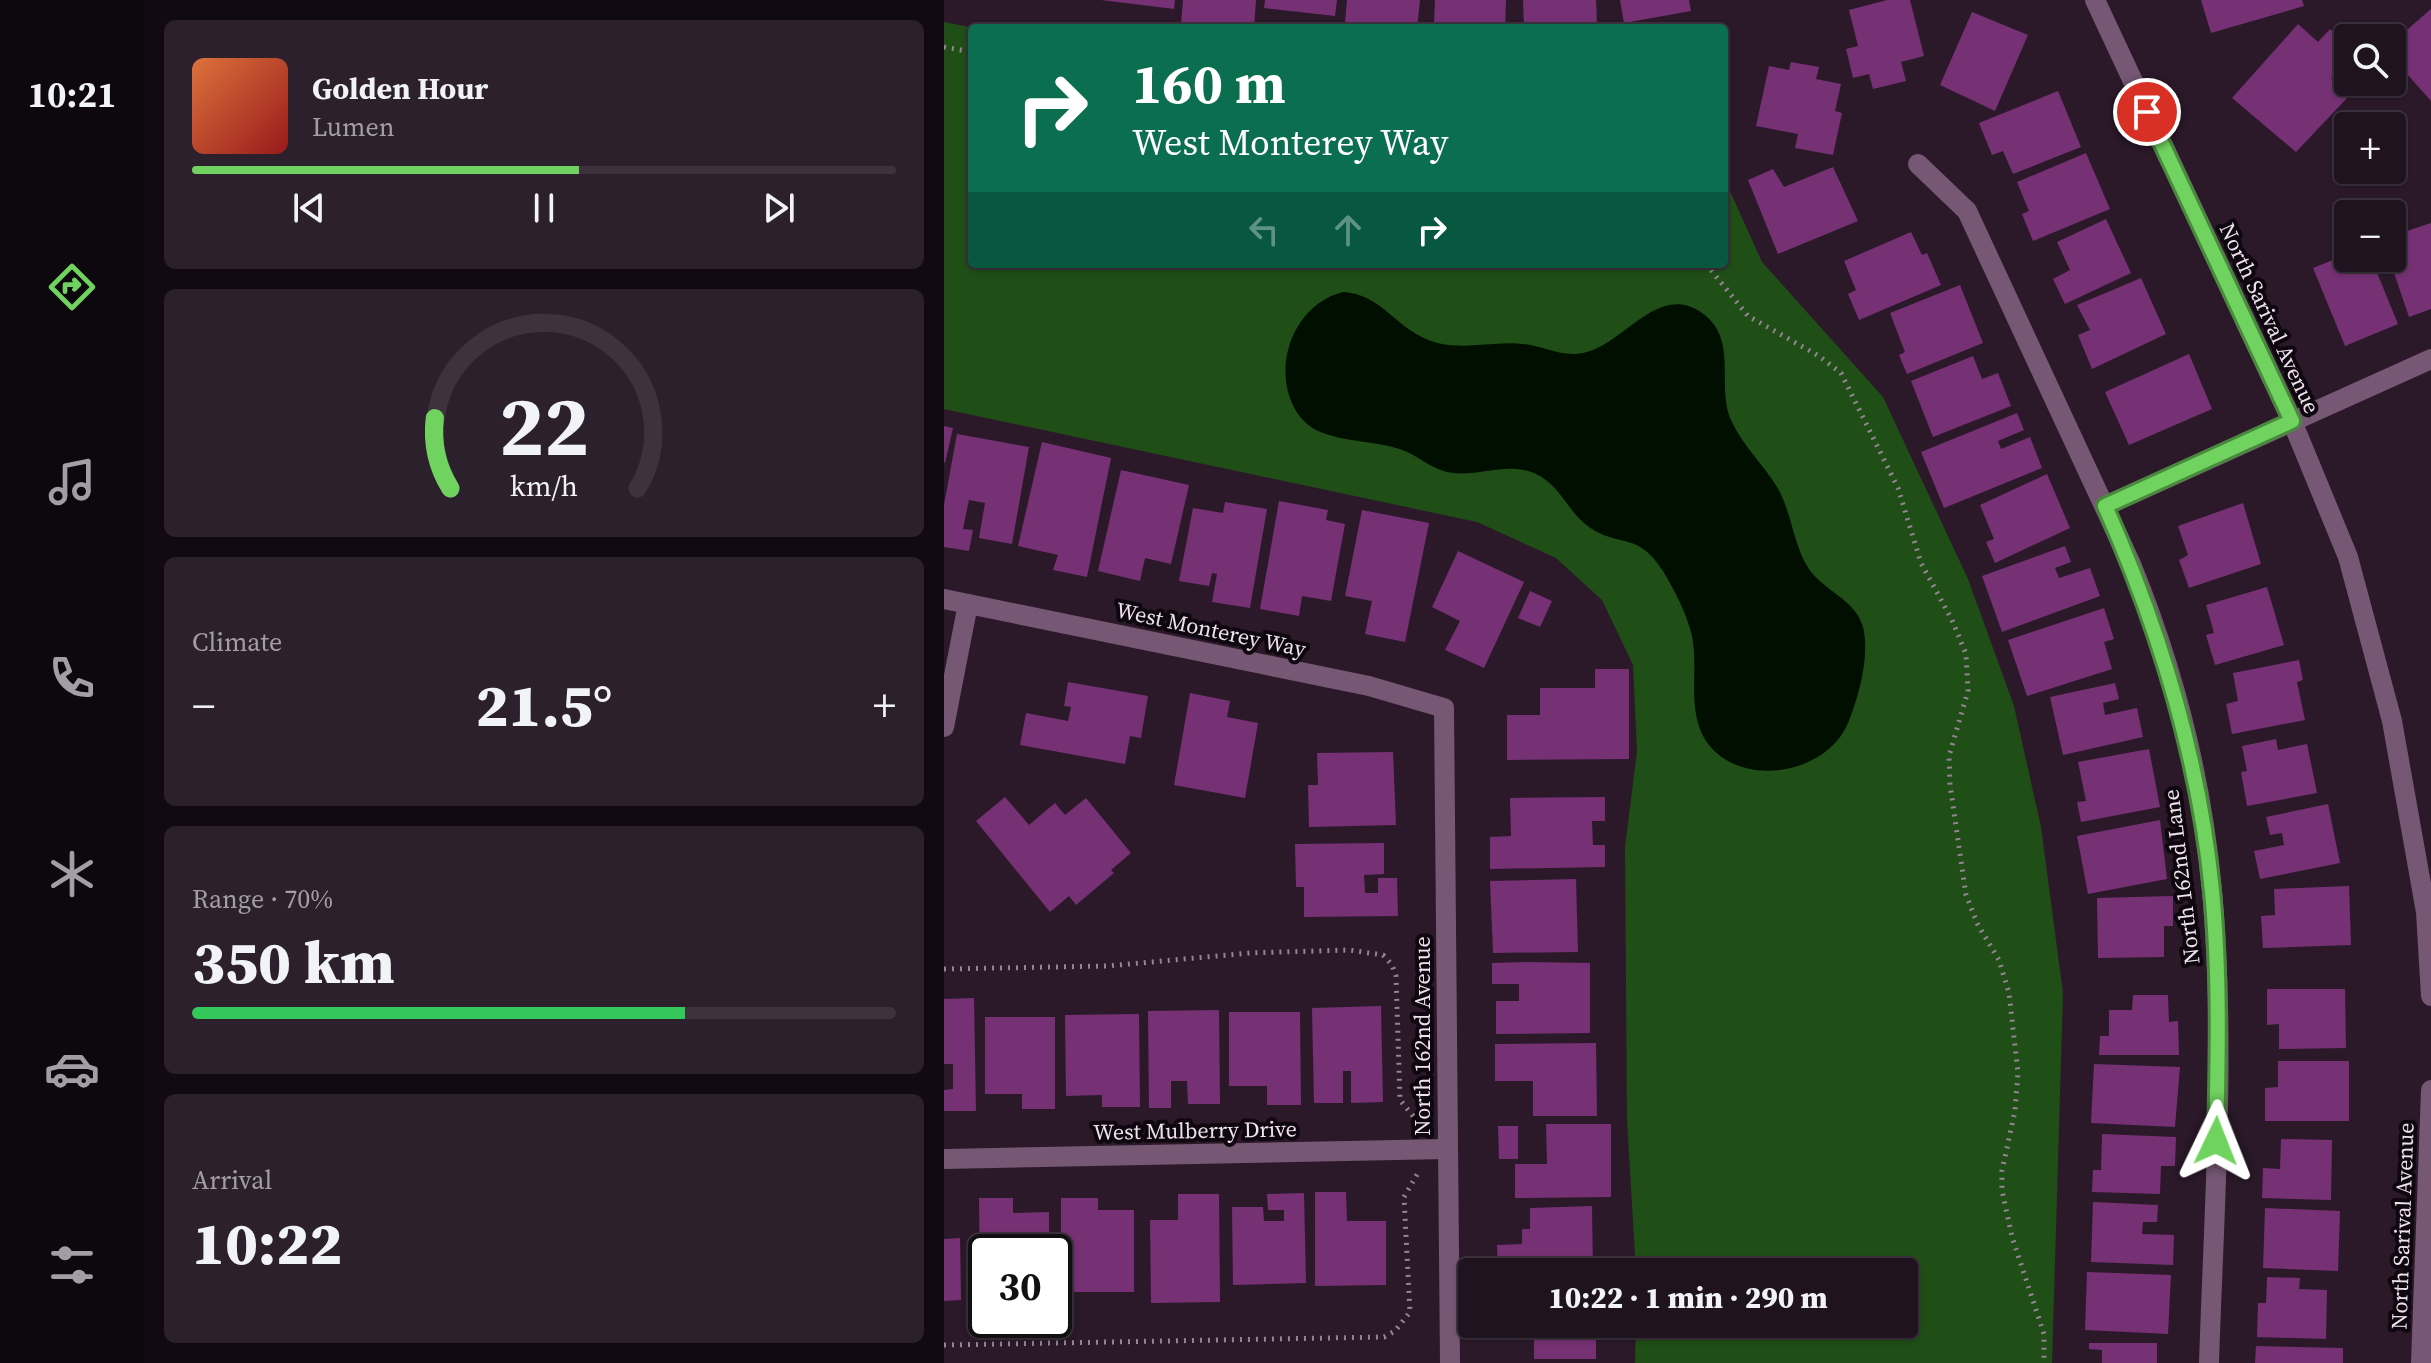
<!DOCTYPE html>
<html lang="en">
<head>
<meta charset="utf-8">
<style>
	:root { --surface:#201320; --page:#2d202d; --text:#f1f3f6; --muted:#a29ea5; --line:#3d323e; --accent:#70d35f }
	body { margin:0; font-family:"Source Serif 4",serif; background:var(--page); color:var(--text); height:100vh; display:flex; flex-direction:column; font-size:30px; white-space:nowrap }
	* { box-sizing:border-box; margin:0 }
	p { font-size:26px; color:var(--muted) }
	.icon { flex:none; width:44px; height:44px; fill:none; stroke:currentColor; stroke-width:2; stroke-linecap:round; stroke-linejoin:round }
	.map { position:relative; flex:1; overflow:hidden }
	.panel { display:flex; flex-direction:column; gap:20px; padding:20px; background:#120a12; width:800px }
	.panel>* { flex:none }
	.hud { position:absolute; left:24px; top:24px; width:760px; height:244px; border-radius:8px; box-shadow:0 2px 6px #0004,0 0 0 2px var(--line); background:#0b6e4f; color:#fff; overflow:hidden }
	.tools { position:absolute; left:1390px; top:24px; display:grid; gap:16px }
	.tools a { display:grid; place-items:center; width:72px; height:72px; border-radius:8px; background:var(--surface); box-shadow:0 2px 6px #0004,0 0 0 2px var(--line); font-size:40px }
	.speed { position:absolute; left:24px; top:1234px; display:flex; gap:16px; font-size:40px; font-weight:700; text-align:center }
	.speed>* { display:grid; place-content:center; width:104px; height:104px; border-radius:50%; background:var(--surface); box-shadow:0 2px 6px #0004,0 0 0 2px var(--line); line-height:1 }
	.speed .limit { border:4px solid #111; border-radius:12px; background:#fff; color:#111 }
	.pin { position:absolute; display:grid; place-items:center; width:68px; height:68px; color:#fff; margin:-34px; border:4px solid #fff; border-radius:50%; box-shadow:0 2px 8px #0007 }
	.me { position:absolute; width:88px; margin:-44px; rotate:2deg; stroke-linejoin:round; filter:drop-shadow(0 0 6px #0008) }
	.turn { display:flex; align-items:center; gap:28px; height:168px; padding:0 32px; font-size:36px }
	.turn .icon { width:104px; height:104px; stroke-width:2.5 }
	.turn b { display:block; font-size:56px; line-height:68px }
	.lanes { display:flex; align-items:center; height:76px; padding:0 32px; background:#0003; justify-content:center; gap:40px; direction:ltr }
	.lanes .off { opacity:.35 }
	.big { font-size:60px; font-weight:800; line-height:1.1 }
	.panel .tile { flex:1; display:flex; flex-direction:column; justify-content:center; gap:12px; min-width:0; padding:0 28px; border-radius:12px; background:var(--page) }
	.panel .dial { align-items:center; gap:0 }
	.dial svg { height:208px; overflow:visible; fill:none; stroke:var(--line); stroke-width:7; stroke-linecap:round; text-anchor:middle }
	.dial text { fill:var(--text); stroke:none }
	.song { display:flex; align-items:center; gap:24px }
	.cover { width:96px; height:96px; border-radius:12px; background:linear-gradient(135deg,hsl(20 70% 55%),hsl(0 70% 35%)) }
	.played { height:8px; border-radius:4px; background:linear-gradient(90deg,var(--accent) 55%,var(--line) 55%) }
	.keys { display:flex; justify-content:space-around; direction:ltr }
	.heat { display:flex; justify-content:space-between; align-items:center; font-size:44px; direction:ltr }
	.charge { height:12px; border-radius:6px; background:linear-gradient(90deg,#34c759 70%,var(--line) 0) }
	.trip { position:absolute; left:514px; top:1258px; width:460px; height:80px; border-radius:8px; background:var(--surface); box-shadow:0 2px 6px #0004,0 0 0 2px var(--line); font-weight:800; line-height:80px; text-align:center }
	main { display:flex; flex:1; min-height:0 }
	.tab-bar { display:flex; flex-direction:column; width:144px; justify-content:space-around; align-items:center; background:#0d080d; color:var(--muted) }
	.tab-bar .icon { width:56px; height:56px }
	.tab-bar .on { color:var(--accent) }
	.tab-bar b { font-size:36px; color:var(--text) }
	.map>svg:first-child { display:block }
	.green { fill:#1f4e17 }
	.water { fill:#000f00 }
	.building { fill:#753174 }
	.lines { fill:none; stroke-linecap:round; stroke-linejoin:round }
	.path { stroke:#948593; stroke-width:5; stroke-dasharray:2 6; stroke-linecap:butt }
	.minor { stroke:#765774; stroke-width:20 }
	.tertiary { stroke:#765774; stroke-width:20 }
	.route-casing { stroke:#49893e; stroke-width:20 }
	.route { stroke:#70d35f; stroke-width:14 }
	.labels { text-anchor:middle; dominant-baseline:central; stroke-width:8; stroke-linejoin:round; paint-order:stroke }
	.street-label { font-size:22px; fill:#eee2ed; stroke:#0f070f }
</style>
</head>
<body>
<main>
<nav class="tab-bar">
<b>10:21</b>
<svg class="icon on" aria-label="directions" viewBox="0 0 24 24"><path d="M12 3l9 9-9 9-9-9zM9 14v-3h6M13 9l2 2-2 2"/></svg>
<svg class="icon" aria-label="music" viewBox="0 0 24 24"><path d="M9 18V5l10-2v13"/><circle cx="6" cy="18" r="3"/><circle cx="16" cy="16" r="3"/></svg>
<svg class="icon" aria-label="phone" viewBox="0 0 24 24"><path d="M5 4h4l2 5-3 2q2 4 5 5l2-3 5 2v4C11 20 4 13 5 4z"/></svg>
<svg class="icon" aria-label="climate" viewBox="0 0 24 24"><path d="M12 3v18M4 7l16 10M4 17L20 7"/></svg>
<svg class="icon" aria-label="car" viewBox="0 0 24 24"><path d="M5 17H2v-5l4-1 3-4h7l3 4 3 1v5h-3M9 17h6M6 11h13"/><circle cx="7" cy="17" r="2"/><circle cx="17" cy="17" r="2"/></svg>
<svg class="icon" aria-label="filters" viewBox="0 0 24 24"><path d="M4 7h16M4 17h16"/><circle cx="9" cy="7" r="2"/><circle cx="15" cy="17" r="2"/></svg>
</nav>
<section class="panel">
<div class="tile">
<div class="song"><i class="cover"></i><div><b>Golden Hour</b><p>Lumen</p></div></div>
<div class="played"></div>
<div class="keys"><svg class="icon" aria-label="previous" viewBox="0 0 24 24"><path d="M18 5L8 12l10 7zM5 5v14"/></svg><svg class="icon" aria-label="pause" viewBox="0 0 24 24"><path d="M8 5v14M16 5v14"/></svg><svg class="icon" aria-label="next" viewBox="0 0 24 24"><path d="M6 5l10 7-10 7zM19 5v14"/></svg></div>
</div>
<div class="tile dial"><svg viewBox="0 0 100 80">
<path d="M14 69A42 42 0 1 1 86 69"/>
<path d="M14 69A42 42 0 0 1 8 42" stroke="#70d35f"/>
<text x="50" y="56" font-size="32" font-weight="700">22</text>
<text x="50" y="72" font-size="11">km/h</text>
</svg></div>
<div class="tile"><p>Climate</p>
<div class="heat"><a>−</a><b class="big">21.5°</b><a>+</a></div>
</div>
<div class="tile"><p>Range · 70%</p><b class="big">350 km</b><div class="charge"></div></div>
<div class="tile"><p>Arrival</p><b class="big">10:22</b></div>
</section>
<div class="map">
<svg width="1487" height="1363" viewBox="0 0 1487 1363">
	<rect width="100%" height="100%" fill="#2b192a"/>
	<path class="green" d="M0,22L30,28L28,264H780V178L818,262L939,397L1024,579L1070,706L1097,827L1119,993L1108,1363H691L692,1324H960V1272H692L683,1120L681,847L693,751L689,665L658,600L612,558L533,522L0,409Z"/>
	<path class="water" d="M399,292C436,294 451,326 482,339C514,353 547,340 579,344C598,346 613,355 632,354C677,352 711,280 758,313C795,339 772,385 787,420C798,445 819,464 833,487C848,512 849,545 865,569C880,591 912,600 919,627C926,656 915,696 904,723C882,776 794,789 762,741C742,710 755,670 748,636C743,614 731,591 719,571C694,531 675,548 645,527C625,513 618,489 596,476C568,460 539,476 509,473C490,471 477,458 461,451C433,440 401,443 374,431C366,427 359,421 354,414C325,370 349,304 399,292Z"/>
	<g class="building">
		<path d="M157,0H231L230,9Z"/>
		<path d="M239,0H312L310,28L237,24Z"/>
		<path d="M321,0H393L391,16L320,8Z"/>
		<path d="M403,0H476L473,28L401,23Z"/>
		<path d="M491,0H562L561,28H513V24L490,23Z"/>
		<path d="M579,0H652L653,24L580,27Z"/>
		<path d="M676,0H745L747,11L680,23Z"/>
		<path d="M943,0H966L980,56L957,62L962,81L929,89L925,74L909,78L902,49L914,46L905,10Z"/>
		<path d="M1257,0H1358L1360,6L1267,33Z"/>
		<path d="M1487,9V101L1448,57V43Z"/>
		<path d="M1028,12L1084,35L1051,111L996,85Z"/>
		<path d="M1354,24L1374,42L1386,29L1404,45V57L1387,78L1405,96L1352,152L1288,98Z"/>
		<path d="M847,62L875,67L872,79L897,84L891,111L898,113L889,155L851,148L854,134L812,126L825,66L845,70Z"/>
		<path d="M1114,91L1137,147L1069,174L1059,151L1048,155L1035,123Z"/>
		<path d="M1142,153L1166,209L1089,241L1078,214L1085,211L1073,182Z"/>
		<path d="M889,167L914,221L834,254L804,180L829,169L840,187Z"/>
		<path d="M1162,219L1187,273L1121,304L1109,279L1126,270L1113,242Z"/>
		<path d="M1487,223V309L1465,317L1445,258H1448V236Z"/>
		<path d="M967,232L978,255L983,253L997,285L915,320L904,294L912,290L900,261Z"/>
		<path d="M1404,254V258H1427L1454,324L1401,346L1369,268Z"/>
		<path d="M1197,278L1222,334L1148,369L1134,335L1146,330L1133,305Z"/>
		<path d="M1016,285L1039,343L963,374L955,355L961,352L946,313Z"/>
		<path d="M1245,354L1268,409L1185,445L1161,392Z"/>
		<path d="M1029,356L1038,379L1054,373L1067,406L989,437L967,381Z"/>
		<path d="M1073,413L1080,430L1054,441L1057,449L1086,437L1098,468L1000,508L977,452Z"/>
		<path d="M0,426L9,428L1,463L0,462Z"/>
		<path d="M13,434L85,447L68,544L35,538L41,503L25,500L19,529L29,530L25,551L0,547V505Z"/>
		<path d="M98,442L167,458L143,577L109,570L114,555L74,546Z"/>
		<path d="M177,470L245,485L227,564L201,558L196,581L154,571Z"/>
		<path d="M1103,474L1126,528L1051,563L1042,542L1050,539L1036,505Z"/>
		<path d="M335,501L384,510L382,520L401,524L387,601L358,596L355,616L316,609Z"/>
		<path d="M281,502L323,509L306,608L268,602L273,574L268,573L265,586L235,581L249,508L279,513Z"/>
		<path d="M1299,503L1317,564L1245,588L1235,560L1244,555L1234,526Z"/>
		<path d="M418,510L485,523L461,642L421,634L428,601L401,596Z"/>
		<path d="M1121,546L1127,562L1111,568L1115,578L1146,568L1156,596L1058,632L1038,576Z"/>
		<path d="M514,551L580,582L540,668L501,650L516,621L488,607Z"/>
		<path d="M1323,587L1340,645L1271,665L1262,635L1270,633L1262,605Z"/>
		<path d="M586,591L608,601L596,627L574,618Z"/>
		<path d="M1160,608L1170,639L1160,642L1168,669L1083,696L1064,640Z"/>
		<path d="M1355,660L1359,680L1353,682L1361,720L1288,734L1282,704L1294,701L1289,673Z"/>
		<path d="M651,669H685V759L563,760V715H596V688H651Z"/>
		<path d="M124,682L204,696L197,738L186,736L181,764L76,745L82,713L124,721L127,707L120,706Z"/>
		<path d="M1171,683L1175,699L1159,703L1161,715L1193,708L1199,737L1119,755L1106,697Z"/>
		<path d="M246,693L286,701L283,717L314,723L301,798L230,785Z"/>
		<path d="M1332,739L1334,750L1363,744L1373,793L1303,806L1297,772L1303,771L1298,746Z"/>
		<path d="M1205,749L1216,807L1137,822L1133,802L1142,801L1134,762Z"/>
		<path d="M449,752L452,825L365,827L364,785H374L373,753Z"/>
		<path d="M61,797L85,825L111,803L121,815L142,798L187,853L167,870L170,873L132,905L125,896L106,912L32,821Z"/>
		<path d="M661,797V821H648L649,845H661V867L546,869V837L567,836L566,798Z"/>
		<path d="M1384,804L1396,863L1316,879L1310,851L1340,845L1338,833L1326,835L1322,817Z"/>
		<path d="M1216,820L1223,879L1144,894L1133,836Z"/>
		<path d="M440,843V874L420,875L421,893H434V878H453L454,916L360,917V887H352L351,844Z"/>
		<path d="M632,879L634,952L549,953L546,881Z"/>
		<path d="M1405,886L1407,945L1319,948L1317,916L1331,915L1330,889Z"/>
		<path d="M1229,896V926H1220V957L1154,958L1153,898Z"/>
		<path d="M583,962L646,963V1033L552,1034V1001H575V984H548V963Z"/>
		<path d="M1323,989H1401L1402,1048L1335,1049V1024L1323,1025Z"/>
		<path d="M1189,995H1224L1225,1022L1234,1021L1235,1055H1155L1156,1036H1165V1010H1188Z"/>
		<path d="M30,998L32,1111H0V1090L9,1089V1064H0V999Z"/>
		<path d="M437,1006L439,1102L407,1103V1071H399V1103H370L368,1008Z"/>
		<path d="M275,1010L276,1104H244L243,1081H227V1108H205L204,1011Z"/>
		<path d="M285,1012H356L357,1105H323V1086H285Z"/>
		<path d="M195,1014L196,1107H158V1095L122,1096L121,1015Z"/>
		<path d="M41,1017H111V1109H78V1094H41Z"/>
		<path d="M652,1043L653,1116H589V1081H551V1044Z"/>
		<path d="M1334,1061H1405V1121H1321V1088L1334,1087Z"/>
		<path d="M1150,1064L1236,1067L1231,1127L1147,1123Z"/>
		<path d="M602,1124H667V1197L571,1198V1164H603Z"/>
		<path d="M554,1126H574V1159H555Z"/>
		<path d="M1158,1134L1232,1137L1231,1166H1217L1216,1194L1148,1192L1149,1170H1157Z"/>
		<path d="M1337,1139L1388,1140L1387,1200L1318,1198L1319,1168L1336,1169Z"/>
		<path d="M371,1192H402L403,1221H442V1285L371,1286Z"/>
		<path d="M360,1193L362,1283L289,1285L288,1207H319L320,1221H340V1210H324L323,1194Z"/>
		<path d="M234,1194H275L276,1302L207,1303L206,1220H234Z"/>
		<path d="M35,1198H69V1213L105,1212V1252H42V1291H36Z"/>
		<path d="M117,1198H154V1210H190V1292H117Z"/>
		<path d="M1149,1202L1214,1205L1213,1222H1199L1198,1234L1230,1235L1229,1265L1147,1262Z"/>
		<path d="M648,1206L649,1272H554L553,1245L578,1244V1229H586V1208Z"/>
		<path d="M1321,1208L1396,1211L1394,1271L1319,1268Z"/>
		<path d="M16,1238L17,1300L0,1301V1239Z"/>
		<path d="M1143,1272L1227,1275L1224,1334L1141,1330Z"/>
		<path d="M1323,1277L1356,1278L1355,1289L1383,1290L1382,1339L1313,1337L1314,1303H1322Z"/>
		<path d="M558,1324H652V1359H590V1327H558Z"/>
		<path d="M1145,1343H1213V1363H1158V1350L1145,1349Z"/>
		<path d="M1312,1346L1399,1348V1363H1311Z"/>
	</g>
	<g class="lines">
		<g class="path">
			<path d="M0,47L28,52"/>
			<path d="M762,264L804,316L875,356L897,373L954,488L977,563L1008,620L1022,654L1024,691L1005,756L1006,785L1022,895L1034,925L1055,960L1065,993L1074,1073L1071,1111L1058,1171V1190L1068,1237L1100,1334V1363"/>
			<path d="M0,969L163,966L306,953L405,950L439,955L448,965L452,976L456,1100L474,1122V1129"/>
			<path d="M0,1345L440,1337L451,1331L466,1312L460,1197L475,1171"/>
		</g>
		<g class="minor">
			<path d="M974,164L1023,211L1187,564C1229,667 1258,780 1268,891C1282,1048 1270,1206 1265,1363"/>
			<path d="M1161,506L1487,359"/>
			<path d="M0,599L425,686L500,708L506,1363"/>
			<path d="M0,727L24,604"/>
			<path d="M0,1159L503,1149"/>
		</g>
		<g class="tertiary">
			<path d="M1151,0L1348,421L1404,557L1448,721L1482,912L1487,996"/>
			<path d="M1477,1363L1487,1090"/>
		</g>
	</g>
	<g class="lines">
		<defs>
			<path id="route" d="M1203,112L1348,421L1161,506C1215,628 1255,758 1268,891C1276,974 1274,1057 1272,1141"/>
		</defs>
		<use href="#route" class="route-casing"/>
		<use href="#route" class="route"/>
	</g>
	<g class="labels">
		<g class="street-label">
			<text transform="translate(1326 318) rotate(65)">North Sarival Avenue</text>
			<text transform="translate(267 629) rotate(12)">West Monterey Way</text>
			<text transform="translate(1237 877) rotate(-97)">North 162nd Lane</text>
			<text transform="translate(478 1036) rotate(-90)">North 162nd Avenue</text>
			<text transform="translate(251 1130) rotate(-1)">West Mulberry Drive</text>
			<text transform="translate(1458 1226) rotate(-88)">North Sarival Avenue</text>
		</g>
	</g>
</svg>
<div class="tools">
<a><svg class="icon" aria-label="search" viewBox="0 0 24 24"><circle cx="10" cy="10" r="6"/><path d="M15 15l6 6"/></svg></a>
<a>+</a>
<a>−</a>
</div>
<div class="speed"><div class="limit">30</div></div>
<div class="pin" style="left:1203px;top:112px;background:#d93025"><svg class="icon" aria-label="arrive" viewBox="0 0 24 24"><path d="M6 21V4h12l-3 4 3 4H6"/></svg></div>
<svg class="me" style="left:1272px;top:1141px" viewBox="-20 -20 40 40"><path d="M0-17L14 15 0 8-14 15z" fill="#70d35f" stroke="#fff" stroke-width="4"/></svg>
<div class="trip">10:22 · 1 min · 290 m</div>
<div class="hud">
<div class="turn"><svg class="icon" aria-label="right" viewBox="0 0 24 24"><path d="M7 20v-9h11M14 6l5 5-5 5"/></svg><div><b>160 m</b>West Monterey Way</div></div>
<div class="lanes"><svg class="icon off" aria-label="left" viewBox="0 0 24 24"><path d="M17 20v-9H6M10 6l-5 5 5 5"/></svg><svg class="icon off" aria-label="ahead" viewBox="0 0 24 24"><path d="M12 20V5M6 11l6-6 6 6"/></svg><svg class="icon" aria-label="right" viewBox="0 0 24 24"><path d="M7 20v-9h11M14 6l5 5-5 5"/></svg></div>
</div>
</div>
</main>
</body>
</html>
